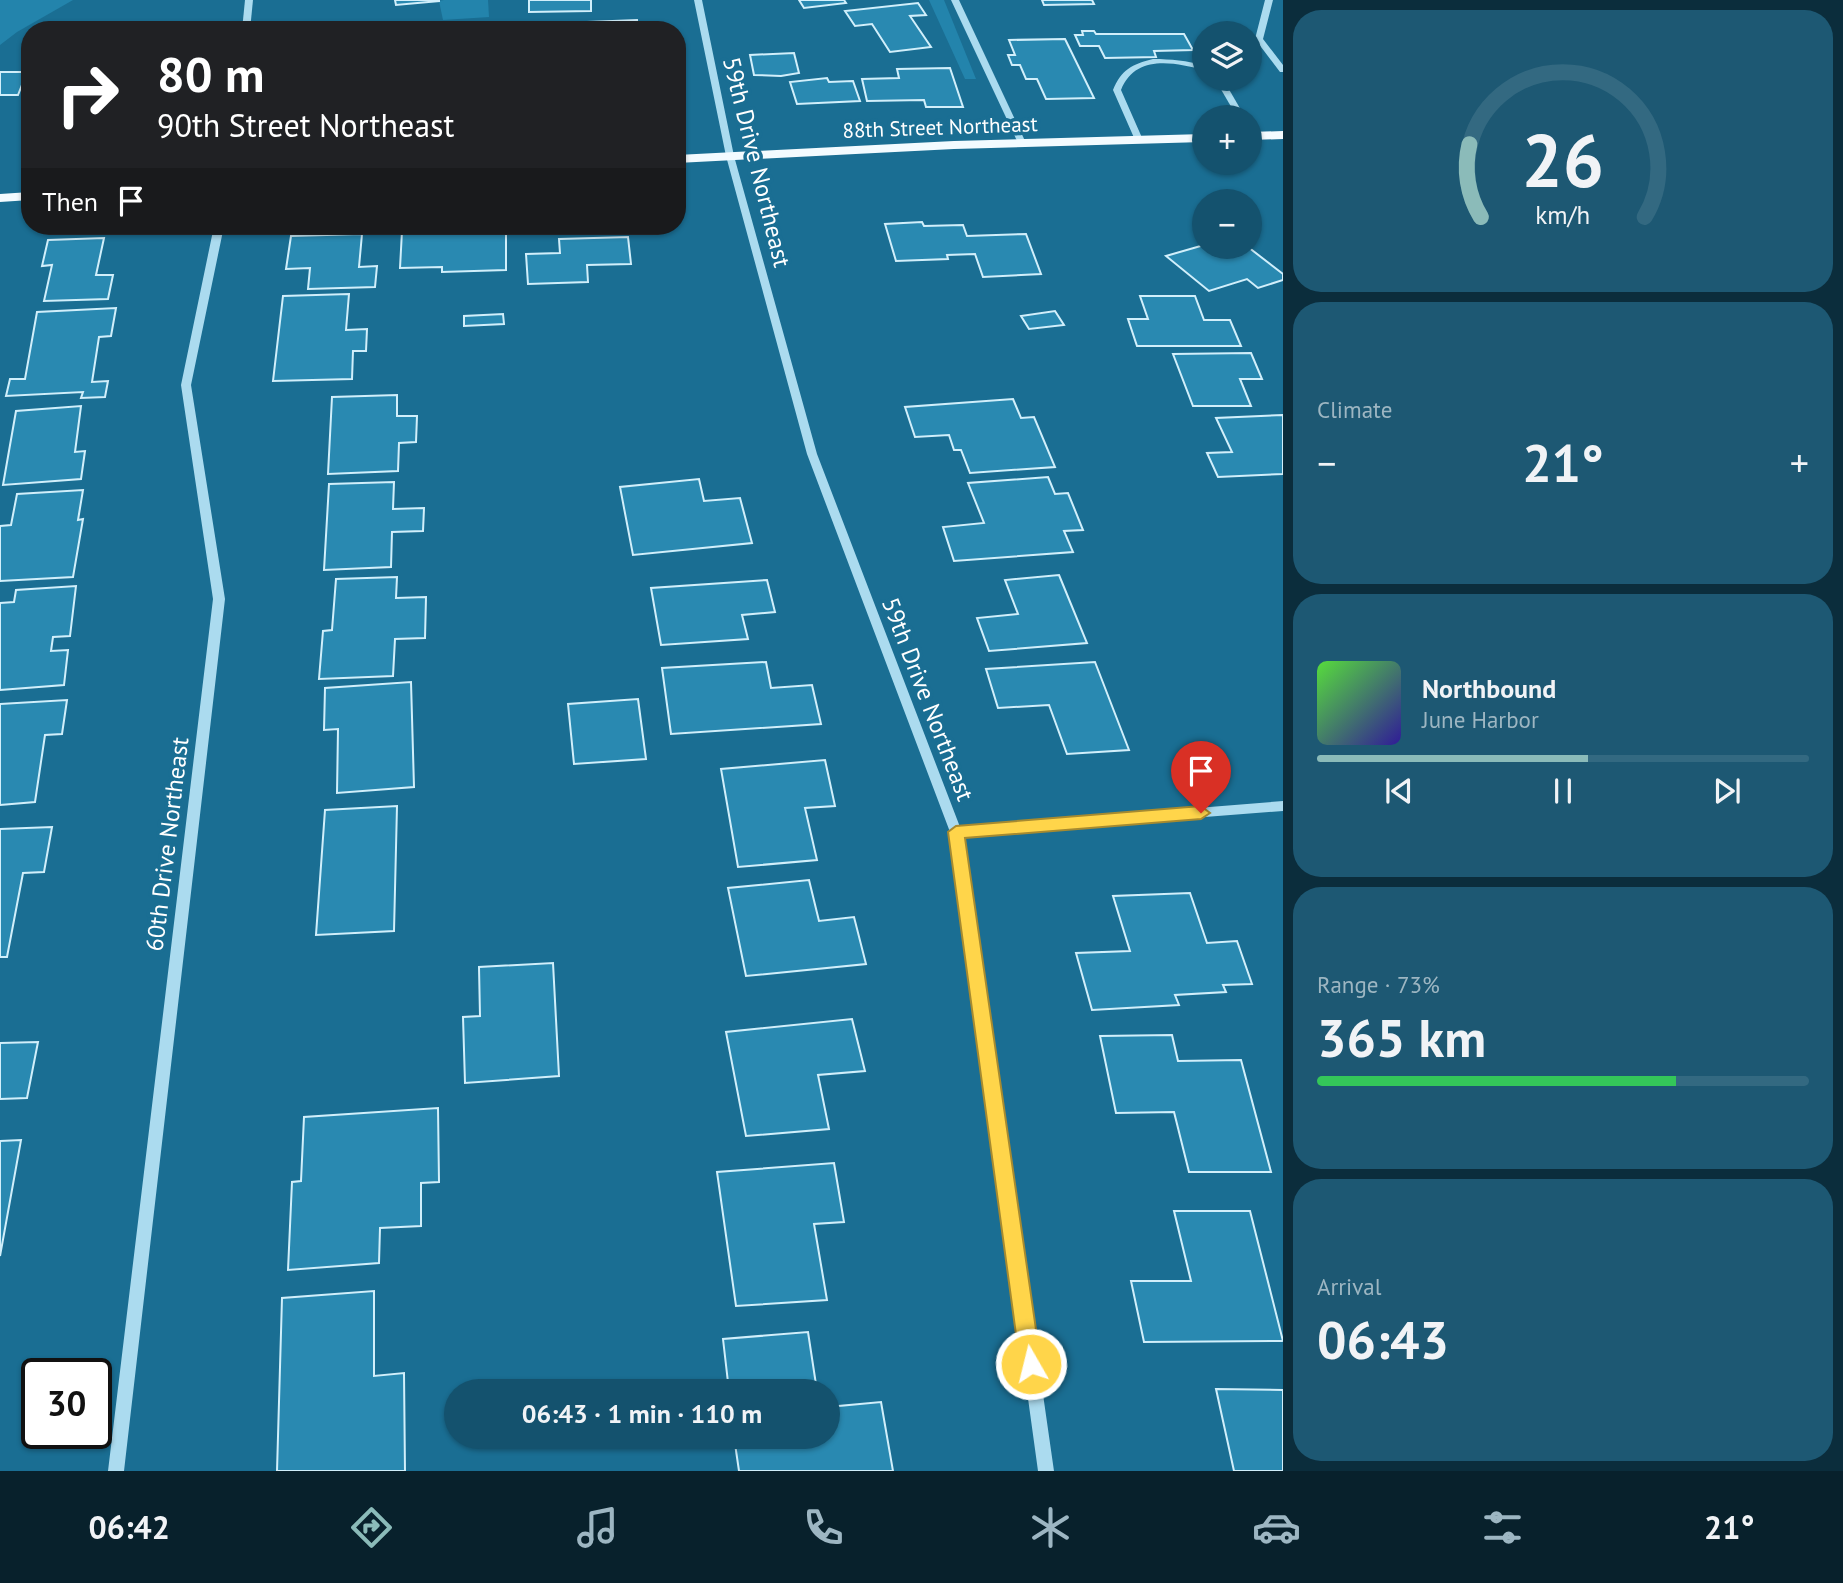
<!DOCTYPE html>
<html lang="en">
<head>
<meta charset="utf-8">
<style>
	:root { --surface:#14526e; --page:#1d5873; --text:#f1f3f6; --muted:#9db6c2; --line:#336981; --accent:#8bbbb9 }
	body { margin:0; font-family:"PT Sans",sans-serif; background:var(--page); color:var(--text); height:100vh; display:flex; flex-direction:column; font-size:26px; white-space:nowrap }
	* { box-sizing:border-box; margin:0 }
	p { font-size:23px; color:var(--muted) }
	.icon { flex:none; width:38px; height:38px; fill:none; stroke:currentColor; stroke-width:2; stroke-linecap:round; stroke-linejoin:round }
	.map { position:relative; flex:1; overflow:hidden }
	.panel { display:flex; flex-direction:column; gap:10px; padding:10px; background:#0b2d3c; width:560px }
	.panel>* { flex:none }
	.top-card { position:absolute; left:21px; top:21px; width:665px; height:214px; border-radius:28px; box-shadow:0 2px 5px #0004; background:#202124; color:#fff; overflow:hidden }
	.fabs { position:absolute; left:1192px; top:21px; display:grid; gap:14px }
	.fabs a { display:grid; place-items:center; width:70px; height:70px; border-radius:50%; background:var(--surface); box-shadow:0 2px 5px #0004; font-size:35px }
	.speed { position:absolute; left:21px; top:1358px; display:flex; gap:14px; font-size:35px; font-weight:700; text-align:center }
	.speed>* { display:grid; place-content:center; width:91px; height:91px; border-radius:50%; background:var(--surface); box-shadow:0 2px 5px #0004; line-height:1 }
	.speed .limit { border:4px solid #111; border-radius:10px; background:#fff; color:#111 }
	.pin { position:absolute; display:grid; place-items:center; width:60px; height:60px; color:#fff; margin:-72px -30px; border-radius:50% 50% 50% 0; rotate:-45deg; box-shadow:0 0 7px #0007 }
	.pin .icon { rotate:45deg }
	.me { position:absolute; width:77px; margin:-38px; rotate:352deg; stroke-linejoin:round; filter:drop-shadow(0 0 5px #0008) }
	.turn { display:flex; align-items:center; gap:24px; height:147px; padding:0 21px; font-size:32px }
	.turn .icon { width:91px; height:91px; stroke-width:2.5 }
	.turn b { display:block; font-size:49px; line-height:60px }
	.then { display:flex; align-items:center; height:66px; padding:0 21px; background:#0003; gap:14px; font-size:26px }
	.big { font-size:52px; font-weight:700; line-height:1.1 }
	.panel .tile { flex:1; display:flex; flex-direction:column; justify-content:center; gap:10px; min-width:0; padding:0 24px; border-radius:28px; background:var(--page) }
	.panel .dial { align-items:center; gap:0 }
	.dial svg { height:182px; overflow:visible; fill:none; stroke:var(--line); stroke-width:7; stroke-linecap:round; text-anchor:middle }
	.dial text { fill:var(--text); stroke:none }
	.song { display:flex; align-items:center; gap:21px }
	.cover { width:84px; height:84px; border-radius:10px; background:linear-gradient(135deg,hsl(110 70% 55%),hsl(250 70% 35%)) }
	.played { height:7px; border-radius:4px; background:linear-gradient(90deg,var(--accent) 55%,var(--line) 55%) }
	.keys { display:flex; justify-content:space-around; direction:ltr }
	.heat { display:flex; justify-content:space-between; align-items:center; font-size:38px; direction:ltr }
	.charge { height:10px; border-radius:5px; background:linear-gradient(90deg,#34c759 73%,var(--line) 0) }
	.trip { position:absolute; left:444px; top:1379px; width:396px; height:70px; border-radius:35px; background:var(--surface); box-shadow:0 2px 5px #0004; font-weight:700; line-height:70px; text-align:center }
	.tab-bar { display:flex; height:112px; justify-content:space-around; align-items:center; background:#08212c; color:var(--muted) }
	.tab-bar .icon { width:49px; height:49px }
	.tab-bar .active { color:var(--accent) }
	.tab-bar b { font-size:32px; color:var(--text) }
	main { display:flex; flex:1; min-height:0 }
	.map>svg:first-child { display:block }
	.green { fill:#2384ac }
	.building { fill:#2989b1; stroke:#d1effb; stroke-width:2 }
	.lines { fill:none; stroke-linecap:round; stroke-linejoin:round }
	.minor { fill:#abdbef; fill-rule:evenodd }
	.major { fill:#f3fbff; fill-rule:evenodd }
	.route { fill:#ffd54a; stroke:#a68a30; stroke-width:2 }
	.labels { text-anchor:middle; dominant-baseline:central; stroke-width:7; stroke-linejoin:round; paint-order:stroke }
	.far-street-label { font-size:21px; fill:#fff; stroke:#1a6e93 }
	.street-label { font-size:24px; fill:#fff; stroke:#1a6e93 }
</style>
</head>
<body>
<main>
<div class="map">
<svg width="1283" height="1471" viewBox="0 0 1283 1471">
	<rect width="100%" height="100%" fill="#1a6e93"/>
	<g class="green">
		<path d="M0,0H73L17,32L0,45Z"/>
		<path d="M444,0H488L489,17L443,20L439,1Z"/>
		<path d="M929,0H944L976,79H965Z"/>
	</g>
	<g class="building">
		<path d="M395,0H439V1L396,5Z"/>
		<path d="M529,0H591V11L529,12Z"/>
		<path d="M799,0H844L846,3L804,8Z"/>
		<path d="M1042,0H1092L1094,4L1044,5Z"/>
		<path d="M918,3L926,15L910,16L931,47L890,52L872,24L855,26L845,11Z"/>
		<path d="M637,20L638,30H534L589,28L588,22Z"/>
		<path d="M1082,31H1094L1096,34H1184L1193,50L1154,51L1156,57L1105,58L1099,46H1080L1075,35H1083Z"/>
		<path d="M1065,39L1094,98L1046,99L1037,79H1026L1020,65H1012L1008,55H1015L1009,40Z"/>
		<path d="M794,53L799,73L781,76L754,75L750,55Z"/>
		<path d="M950,68L963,107H926L924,100L867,101L862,79L899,78L897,69Z"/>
		<path d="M0,72H27L18,95H0Z"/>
		<path d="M827,78L829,82L853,81L860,101L797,104L790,82Z"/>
		<path d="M922,222L924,226L963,225L967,236L1026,234L1041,274L983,277L975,254L947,255L948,259L896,261L885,224Z"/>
		<path d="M506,228V270L442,272V267L400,268L402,231Z"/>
		<path d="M362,234L359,267L377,266L375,287L308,289L310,268L286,269L291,236Z"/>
		<path d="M628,237L631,264L587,265L588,282L528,284L526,254L560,253L559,239Z"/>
		<path d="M104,238L96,275H113L108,299L44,301L52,265L42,266L48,240Z"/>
		<path d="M1204,245L1248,247L1283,274V280L1258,288L1247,279L1209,291L1166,256Z"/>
		<path d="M349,294L346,330L367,329L366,351H353L352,379L273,381L283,296Z"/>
		<path d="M1140,296H1195L1204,320H1230L1241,346H1137L1128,319H1148Z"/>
		<path d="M116,308L111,336L99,337L92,382L108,381L105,397L81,398L83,392L6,396L10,379H25L37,312Z"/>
		<path d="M1055,311L1064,325L1029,329L1021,316Z"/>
		<path d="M503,314L504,324L464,326V316Z"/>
		<path d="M1251,353L1262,379H1240L1251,406H1193L1173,354Z"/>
		<path d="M397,395V416H417L416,442L399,443L398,471L328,474L332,397Z"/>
		<path d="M1013,399L1021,418L1034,417L1055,467L970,473L961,450H954L949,435L915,437L905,407Z"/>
		<path d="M81,406L75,452L85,451L81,479L3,485L16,411Z"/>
		<path d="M1283,415V474L1218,477L1207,453L1232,452L1216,418Z"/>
		<path d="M1048,477L1055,494L1068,493L1083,530L1064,531L1073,552L954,561L943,527L984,523L968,483Z"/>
		<path d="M699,479L704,501L740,498L752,543L633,555L620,487Z"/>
		<path d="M394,482L393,509L424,508L423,531L392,532L391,567L324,570L329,484Z"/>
		<path d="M83,490L78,520L83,519L73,577L0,581V526L11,525L17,494Z"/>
		<path d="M1059,575L1087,643L989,651L977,618L1018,614L1005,580Z"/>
		<path d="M397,577L396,598L426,597L425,638L395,639L393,676L319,679L323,631L332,630L336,579Z"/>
		<path d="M767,580L775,612L742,615L748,639L661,645L651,588Z"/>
		<path d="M76,586L70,636L53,637L51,651L68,650L64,685L0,690V603L14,602L16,590Z"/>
		<path d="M766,662L771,688L812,685L821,724L671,734L662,668Z"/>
		<path d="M1095,662L1129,750L1067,754L1049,705L998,708L986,669Z"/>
		<path d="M411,682L414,787L337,793L338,729L324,730L325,688Z"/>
		<path d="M638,699L646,759L574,764L568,704Z"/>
		<path d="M67,700L62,734L45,735L35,802L0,805V704Z"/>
		<path d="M825,760L835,806L805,808L817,860L738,867L721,769Z"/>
		<path d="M397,806L394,931L316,935L325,810Z"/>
		<path d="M52,827L44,872L23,873L7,957H0V829Z"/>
		<path d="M809,880L819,921L854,917L866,964L746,976L728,888Z"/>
		<path d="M1190,893L1207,943L1237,941L1252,984L1223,985L1226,992L1175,995L1179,1005L1092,1010L1076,953L1130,951L1113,896Z"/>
		<path d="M553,963L559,1076L465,1083L463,1017L480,1016L479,967Z"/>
		<path d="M852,1019L865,1071L818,1075L829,1129L746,1136L726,1032Z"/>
		<path d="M1172,1035L1178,1061L1241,1060L1271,1172H1189L1174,1112L1116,1113L1100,1036Z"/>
		<path d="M38,1042L27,1098L0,1099V1043Z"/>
		<path d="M438,1108L439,1182L421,1183V1226L380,1228L379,1263L288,1270L292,1182L301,1181L304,1117Z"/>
		<path d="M21,1140L0,1256V1141Z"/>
		<path d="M834,1163L844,1222L814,1224L827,1300L736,1306L717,1172Z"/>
		<path d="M1174,1211H1250L1283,1341L1144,1342L1131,1281H1191Z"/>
		<path d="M374,1291V1376L404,1373L405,1471H277L282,1298Z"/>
		<path d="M808,1332L817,1391H729L723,1339Z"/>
		<path d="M1216,1389L1283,1390V1471H1234Z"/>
		<path d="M881,1402L893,1471H739L734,1437H828V1407Z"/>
	</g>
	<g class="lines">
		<g class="minor">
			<path d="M245,0H253L250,30H242Z"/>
			<path d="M694,0H702L734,156L817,454L960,827L1283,801V811L963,836L1054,1471H1038L950,832L807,454L726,156Z"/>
			<path d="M951,0H959L1026,143L1025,145L1018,143Z"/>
			<path d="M1265,0H1273L1263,39L1283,65V72H1280L1255,39Z"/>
			<path d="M1153,59C1171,59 1187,61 1204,65V70C1174,62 1135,54 1121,90L1143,140L1139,143L1135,140L1113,90C1121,70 1132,64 1153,59Z"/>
			<path d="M1215,79H1223L1245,117H1237Z"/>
			<path d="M214,226H224L191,385L225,599L124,1471H108L213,599L181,385Z"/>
		</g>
		<g class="major">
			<path d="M1283,131V139L1250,140V132Z"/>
			<path d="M1204,134V142L954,149L677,163V155L954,141Z"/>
			<path d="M30,192V200L0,202V194Z"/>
		</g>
	</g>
	<path class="route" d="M1201,806L1210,813L1201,819L965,838L1041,1364L1038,1371L1031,1374L1024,1371L1020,1364L948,832L956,826Z"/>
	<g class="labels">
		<g class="far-street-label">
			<text transform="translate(940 127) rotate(-2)">88th Street Northeast</text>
		</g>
		<g class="street-label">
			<text transform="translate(757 162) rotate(76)">59th Drive Northeast</text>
			<text transform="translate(928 699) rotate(69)">59th Drive Northeast</text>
			<text transform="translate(167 844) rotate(-83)">60th Drive Northeast</text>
		</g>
	</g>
</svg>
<div class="fabs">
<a><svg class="icon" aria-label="layers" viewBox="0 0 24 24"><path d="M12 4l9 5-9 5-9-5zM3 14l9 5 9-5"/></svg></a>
<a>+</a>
<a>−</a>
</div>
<div class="speed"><div class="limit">30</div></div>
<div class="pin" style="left:1201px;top:813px;background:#d93025"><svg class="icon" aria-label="arrive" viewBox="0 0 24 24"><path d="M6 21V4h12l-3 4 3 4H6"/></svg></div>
<svg class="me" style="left:1031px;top:1364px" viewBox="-20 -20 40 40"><circle r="17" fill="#ffd54a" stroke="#fff" stroke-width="3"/><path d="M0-11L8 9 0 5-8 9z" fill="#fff"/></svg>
<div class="trip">06:43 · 1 min · 110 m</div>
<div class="top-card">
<div class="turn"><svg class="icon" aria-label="right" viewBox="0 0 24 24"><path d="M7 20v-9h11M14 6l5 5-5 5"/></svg><div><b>80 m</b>90th Street Northeast</div></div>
<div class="then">Then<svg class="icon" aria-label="arrive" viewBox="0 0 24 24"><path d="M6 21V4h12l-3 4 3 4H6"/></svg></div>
</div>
</div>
<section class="panel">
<div class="tile dial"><svg viewBox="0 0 100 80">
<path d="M14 69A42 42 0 1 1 86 69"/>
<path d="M14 69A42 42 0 0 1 9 37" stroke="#8bbbb9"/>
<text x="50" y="56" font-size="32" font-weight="700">26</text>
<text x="50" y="72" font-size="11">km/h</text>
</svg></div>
<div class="tile"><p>Climate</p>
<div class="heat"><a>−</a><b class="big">21°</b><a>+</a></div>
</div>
<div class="tile">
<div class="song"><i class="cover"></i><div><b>Northbound</b><p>June Harbor</p></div></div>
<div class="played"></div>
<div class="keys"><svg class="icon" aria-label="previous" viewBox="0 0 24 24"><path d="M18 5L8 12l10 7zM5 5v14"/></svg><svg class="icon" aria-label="pause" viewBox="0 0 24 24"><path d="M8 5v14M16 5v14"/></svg><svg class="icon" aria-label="next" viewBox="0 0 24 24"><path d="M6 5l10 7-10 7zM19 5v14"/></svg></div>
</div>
<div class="tile"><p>Range · 73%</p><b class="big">365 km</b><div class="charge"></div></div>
<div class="tile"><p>Arrival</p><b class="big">06:43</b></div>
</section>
</main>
<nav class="tab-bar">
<b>06:42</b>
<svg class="icon active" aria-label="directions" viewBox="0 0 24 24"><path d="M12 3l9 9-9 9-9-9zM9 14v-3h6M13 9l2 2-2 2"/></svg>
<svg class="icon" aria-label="music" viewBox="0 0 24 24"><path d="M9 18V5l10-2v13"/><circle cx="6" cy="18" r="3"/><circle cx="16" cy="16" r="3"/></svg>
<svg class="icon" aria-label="phone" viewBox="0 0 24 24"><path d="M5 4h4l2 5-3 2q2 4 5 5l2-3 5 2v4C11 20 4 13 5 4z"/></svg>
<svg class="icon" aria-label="climate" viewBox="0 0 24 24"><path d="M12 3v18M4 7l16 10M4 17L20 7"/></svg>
<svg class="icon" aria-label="car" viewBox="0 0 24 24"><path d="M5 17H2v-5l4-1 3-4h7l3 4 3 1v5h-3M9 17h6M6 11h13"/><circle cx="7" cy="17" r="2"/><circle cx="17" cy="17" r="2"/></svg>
<svg class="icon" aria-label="filters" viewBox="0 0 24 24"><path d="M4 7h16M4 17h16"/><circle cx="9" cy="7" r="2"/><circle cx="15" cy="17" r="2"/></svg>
<b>21°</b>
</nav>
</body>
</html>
